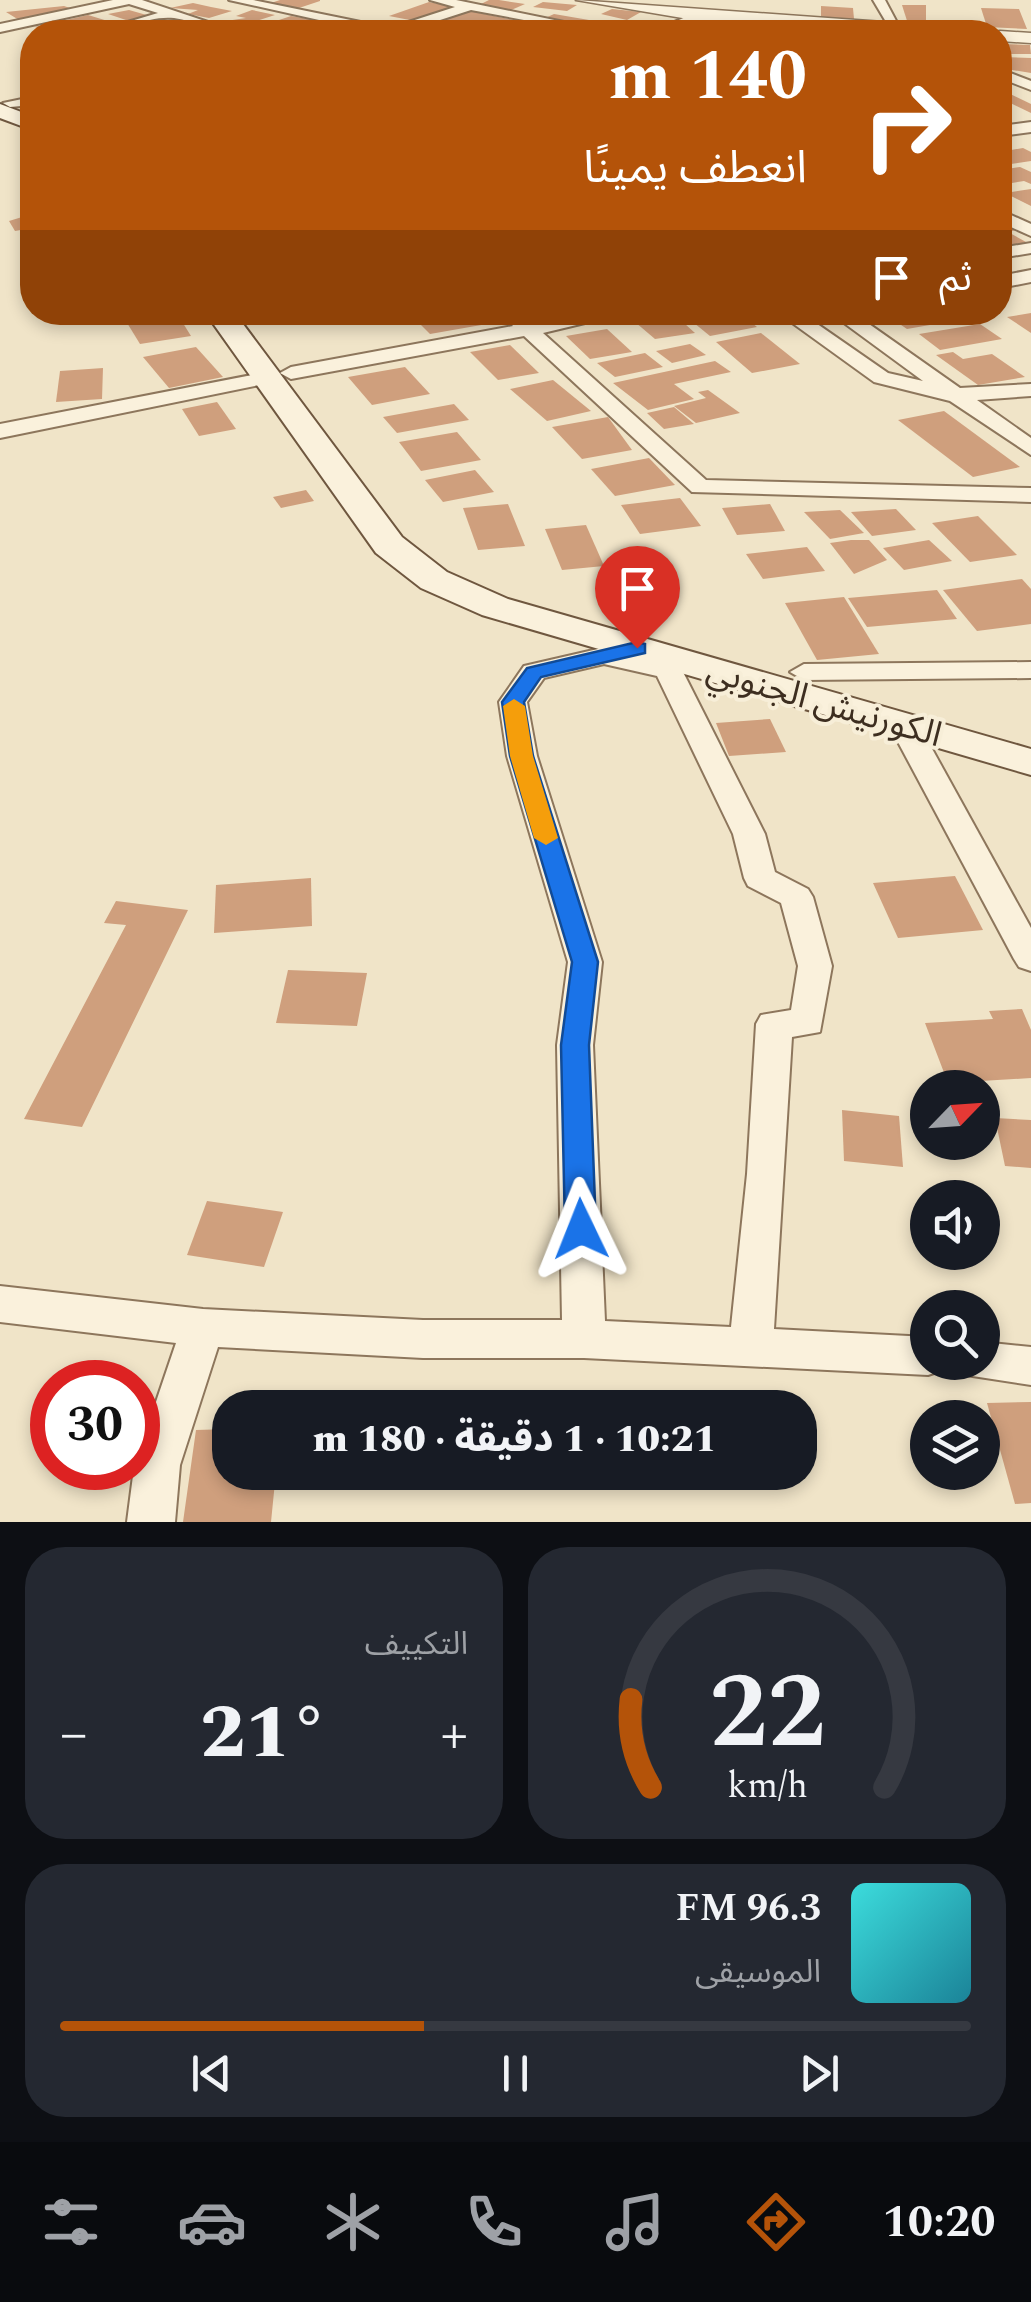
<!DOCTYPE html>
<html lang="ar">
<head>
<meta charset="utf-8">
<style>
	:root { --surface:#171b24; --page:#242831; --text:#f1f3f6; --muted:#9ea1a6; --line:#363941; --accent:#b45309 }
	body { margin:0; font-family:Spectral,"Noto Sans Arabic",serif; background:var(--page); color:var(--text); direction:rtl; height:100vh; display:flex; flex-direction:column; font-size:38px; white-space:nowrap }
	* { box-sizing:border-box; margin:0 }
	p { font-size:32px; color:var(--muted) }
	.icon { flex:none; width:55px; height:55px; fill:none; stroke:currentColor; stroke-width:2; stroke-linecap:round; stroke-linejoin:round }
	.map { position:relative; height:1522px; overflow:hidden; direction:ltr }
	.side { display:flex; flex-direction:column; gap:25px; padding:25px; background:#0d0f14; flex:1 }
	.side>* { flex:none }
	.banner { position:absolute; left:20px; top:20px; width:992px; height:305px; border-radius:40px; box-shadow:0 5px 15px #0003; direction:rtl; background:#b45309; color:#fff; overflow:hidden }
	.needle { width:65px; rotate:65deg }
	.buttons { position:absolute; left:910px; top:1070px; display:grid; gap:20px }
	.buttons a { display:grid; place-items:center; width:90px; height:90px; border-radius:50%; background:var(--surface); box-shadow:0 5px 15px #0003; font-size:50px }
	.speed { position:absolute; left:30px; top:1360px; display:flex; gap:20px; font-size:50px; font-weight:700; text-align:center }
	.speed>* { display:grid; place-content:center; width:130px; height:130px; border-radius:50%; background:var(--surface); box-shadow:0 5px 15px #0003; line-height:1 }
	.speed .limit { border:15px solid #d22; background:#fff; color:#111 }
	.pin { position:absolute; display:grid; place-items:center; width:85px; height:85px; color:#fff; margin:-102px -42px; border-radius:50% 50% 50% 0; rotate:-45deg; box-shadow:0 0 10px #0007 }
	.pin .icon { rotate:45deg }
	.me { position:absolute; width:110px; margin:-55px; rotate:358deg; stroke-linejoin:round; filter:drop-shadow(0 0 8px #0008) }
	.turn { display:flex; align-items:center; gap:35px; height:210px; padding:0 40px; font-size:45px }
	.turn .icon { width:130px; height:130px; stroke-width:2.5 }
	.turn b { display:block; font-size:70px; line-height:85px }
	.then { display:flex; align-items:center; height:95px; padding:0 40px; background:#0003; gap:20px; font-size:38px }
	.big { font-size:75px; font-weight:800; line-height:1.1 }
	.side .card { flex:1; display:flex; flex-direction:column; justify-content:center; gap:15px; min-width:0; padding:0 35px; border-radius:40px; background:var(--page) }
	.side .dial { align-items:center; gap:0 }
	.dial svg { height:260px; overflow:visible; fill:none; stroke:var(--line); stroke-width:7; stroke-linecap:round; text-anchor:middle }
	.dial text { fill:var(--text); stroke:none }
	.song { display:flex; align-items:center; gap:30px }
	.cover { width:120px; height:120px; border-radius:15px; background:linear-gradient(135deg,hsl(180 70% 55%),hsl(190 70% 35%)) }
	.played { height:10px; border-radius:5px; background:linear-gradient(90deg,var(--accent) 40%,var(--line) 40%) }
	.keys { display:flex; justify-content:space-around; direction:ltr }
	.heat { display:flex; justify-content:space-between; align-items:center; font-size:55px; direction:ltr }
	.side .tiles { flex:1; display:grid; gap:25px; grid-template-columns:1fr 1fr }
	.card:last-child { grid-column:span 2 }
	.trip { position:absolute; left:212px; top:1390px; width:605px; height:100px; border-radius:40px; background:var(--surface); box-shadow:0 5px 15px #0003; font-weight:800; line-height:100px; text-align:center; direction:rtl }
	.tab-bar { display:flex; height:160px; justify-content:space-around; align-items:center; background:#090b0e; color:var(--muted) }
	.tab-bar .icon { width:70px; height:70px }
	.tab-bar .active { color:var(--accent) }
	.tab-bar b { font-size:45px; color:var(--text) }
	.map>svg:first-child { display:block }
	.building { fill:#cf9f7d }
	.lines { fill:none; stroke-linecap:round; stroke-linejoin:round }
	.minor-casing { stroke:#8d765c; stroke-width:4 }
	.tertiary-casing { stroke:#8d765c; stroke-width:3 }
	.secondary-casing { stroke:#6f573f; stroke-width:4 }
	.minor { fill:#faf1dc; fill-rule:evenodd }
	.tertiary { fill:#faf1dc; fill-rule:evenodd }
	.secondary { fill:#faf1dc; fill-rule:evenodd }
	.route { fill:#1a73e8; stroke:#114b97; stroke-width:2.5 }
	.slow { fill:#f59e0b }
	.labels { text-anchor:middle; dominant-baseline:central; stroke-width:8; stroke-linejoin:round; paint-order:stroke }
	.street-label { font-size:35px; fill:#3d2e20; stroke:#f7eed8 }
</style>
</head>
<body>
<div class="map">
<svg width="1031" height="1522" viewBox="0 0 1031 1522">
	<rect width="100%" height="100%" fill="#f0e4c8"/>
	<g class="building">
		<path d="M280,0H320V1L299,8L271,3Z"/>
		<path d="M489,0H499L525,4L509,11L475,7Z"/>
		<path d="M429,2L454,7L415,21L389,16Z"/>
		<path d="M543,2L577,5L567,11L533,7Z"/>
		<path d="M193,3L211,7L232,11L209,18L188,14L198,10L170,8Z"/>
		<path d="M902,5H926V25L908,24Z"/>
		<path d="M64,6L76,10L19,20L6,12Z"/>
		<path d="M821,6L853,8L854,19L821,20Z"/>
		<path d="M981,8L1019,9L1027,29L987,27Z"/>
		<path d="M612,9L641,12L627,20L601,14Z"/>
		<path d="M129,10L150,16L129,21L108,14Z"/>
		<path d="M252,10L275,15L237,27L219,22L246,18L236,16Z"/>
		<path d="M465,10L524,22L497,31L427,22Z"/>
		<path d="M554,14L589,20L620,23L605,29L541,20Z"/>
		<path d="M88,15L121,25L88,32H52L35,27Z"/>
		<path d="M291,16L320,21L300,28L270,23Z"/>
		<path d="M159,19L178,23L154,30L135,26Z"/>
		<path d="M691,22L726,29L715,32L670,30Z"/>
		<path d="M263,24L284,31L303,32H263L246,27Z"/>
		<path d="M427,25L460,28L473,32L411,30Z"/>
		<path d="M1000,44L1030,45L1031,54H1000Z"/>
		<path d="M1000,57L1031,58V73L1000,68Z"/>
		<path d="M1000,89L1031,104V113L1000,98Z"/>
		<path d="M1023,148L1031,152V161L1011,164L1000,159V152Z"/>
		<path d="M1020,167L1031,172V184L1024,181L1000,185V170Z"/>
		<path d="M1031,189V206L1005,193Z"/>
		<path d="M32,214V228L15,231L9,221Z"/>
		<path d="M1007,225L1016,230L1008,232L1026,242L1000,250V227Z"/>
		<path d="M176,312L191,336L140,344L121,313Z"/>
		<path d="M368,312H415V315L375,321Z"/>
		<path d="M459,312H475L487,324L430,334L416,320Z"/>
		<path d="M738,312L757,327L710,336L683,314Z"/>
		<path d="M882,312H953L964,319L907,329Z"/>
		<path d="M1031,313V333L1007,317Z"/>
		<path d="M675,315L695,333L655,339L635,322Z"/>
		<path d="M980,324L1002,339L940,350L919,334Z"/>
		<path d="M607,329L632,352L590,359L566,336Z"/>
		<path d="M761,333L800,364L752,373L716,342Z"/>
		<path d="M690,344L706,355L672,363L656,351Z"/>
		<path d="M510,345L539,373L498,380L470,352Z"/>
		<path d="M196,347L223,377L169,388L143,357Z"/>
		<path d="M953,352L963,359L992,354L1025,377L978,385L936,355Z"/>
		<path d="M645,353L663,367L615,377L597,363Z"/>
		<path d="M715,361L731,372L674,384L694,399L648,410L613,383Z"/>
		<path d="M405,367L430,394L372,405L348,377Z"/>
		<path d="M103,368L102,399L56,402L60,371Z"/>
		<path d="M553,380L591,411L547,421L510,389Z"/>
		<path d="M708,390L740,413L696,423L674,406L706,398L698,392Z"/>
		<path d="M217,402L236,429L199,436L182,409Z"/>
		<path d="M454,404L469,420L397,433L383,417Z"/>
		<path d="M674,407L694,424L664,429L647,413Z"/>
		<path d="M944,411L1020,467L973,477L898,420Z"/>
		<path d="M608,417L632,450L582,459L552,427Z"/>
		<path d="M457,432L481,460L421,471L399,442Z"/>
		<path d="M649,458L675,485L615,496L591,469Z"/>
		<path d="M475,470L494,492L443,502L425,480Z"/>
		<path d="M306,490L314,501L281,508L273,497Z"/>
		<path d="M680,498L701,526L640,534L621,505Z"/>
		<path d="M508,504L525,546L478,550L463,508Z"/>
		<path d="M770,504L785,531L737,535L722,508Z"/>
		<path d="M896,509L916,530L872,536L851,512Z"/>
		<path d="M840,510L864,533L830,539L804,512Z"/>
		<path d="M978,516L1017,555L970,562L932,523Z"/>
		<path d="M586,525L604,566L562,570L545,529Z"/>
		<path d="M851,540H869L887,560L854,574L830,543Z"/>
		<path d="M929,540L952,561L904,570L883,548Z"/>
		<path d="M807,547L825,571L763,579L746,554Z"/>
		<path d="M1022,579L1031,589V624L977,631L943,590Z"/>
		<path d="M937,590L957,619L867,627L848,598Z"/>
		<path d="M844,597L879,654L817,660L785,603Z"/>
		<path d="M770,719L786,752L729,756L716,723Z"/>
		<path d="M955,876L983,930L898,938L873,883Z"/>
		<path d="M311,878L312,926L214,933L216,885Z"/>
		<path d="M116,901L188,910L82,1127L24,1119L126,925L104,923Z"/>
		<path d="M288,970L367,973L357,1026L276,1023Z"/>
		<path d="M1022,1009L1031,1030V1078L948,1083L925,1023L993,1019L989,1011Z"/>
		<path d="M842,1110L899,1116L903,1167L844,1161Z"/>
		<path d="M995,1118L1031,1120V1168L1005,1166Z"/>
		<path d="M207,1201L283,1212L264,1267L187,1255Z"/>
		<path d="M1031,1402V1503L1015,1504L987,1403Z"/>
		<path d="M230,1429V1472H276L271,1522H183L196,1430Z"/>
	</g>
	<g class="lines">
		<defs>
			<g id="minor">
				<path d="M113,0H142L238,32C214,33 197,21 174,18C149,15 120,32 94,32L158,13L129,4L0,32V24Z"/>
				<path d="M229,0H253L390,28L455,7L430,0H456L613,32H588L471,10L403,32H373Z"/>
				<path d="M873,0H885L902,32H892Z"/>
				<path d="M695,13L706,16L669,32H651Z"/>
				<path d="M1000,69L1031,81V90L1000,78Z"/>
				<path d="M32,97V105L10,107L3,103Z"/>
				<path d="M1031,122V132L1000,136V126Z"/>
				<path d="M1000,210L1031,224V236L1000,222Z"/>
				<path d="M1031,243V253L1000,258V248Z"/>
				<path d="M1031,270V282L1000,288V276Z"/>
				<path d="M500,312H521L532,323L587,312H631L543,333L706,480L1031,488V502L692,492L524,336L291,379L280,373L291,367L513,326Z"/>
				<path d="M777,312H800L888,373L923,381L829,312H852L960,388L1031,384V396L977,400L1031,438V455L950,401L874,382Z"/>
				<path d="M267,372L274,374V382L0,438V424Z"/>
				<path d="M637,640L651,648L640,656L678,664L682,670L765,834L775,872L808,889L813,897L832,966L820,1032L792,1037L774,1329L928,1337V1362H947L943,1370L928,1375L584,1358H423L218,1347L180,1465L175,1522H127L134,1468H138V1455L176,1343L0,1322V1286L203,1309L423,1320H562L557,1045L568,962L507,756L499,702L524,666ZM604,664L657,676L733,834L744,878L748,886L781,903L798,966L791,1010L761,1015L756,1024L747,1174L731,1327L605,1321L593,1045L602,962L537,756L527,702L544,678Z"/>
				<path d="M1031,662V678L804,680L790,672L804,664Z"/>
				<path d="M905,718L920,727L1031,928V971L1019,967L1014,959L890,727Z"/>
				<path d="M982,1342L1031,1347V1385L966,1375L961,1362H982Z"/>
			</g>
			<g id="tertiary">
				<path d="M576,0L953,27L961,32H840L700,21Z"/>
				<path d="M1000,31L1031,33V43L1000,41V32H994Z"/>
			</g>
			<g id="secondary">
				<path d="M0,104L32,116V130L0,118Z"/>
				<path d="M205,312H234L402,537L447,572L508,599L1031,749V775L482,615L421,588L376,553Z"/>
			</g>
		</defs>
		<use href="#minor" class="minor-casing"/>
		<use href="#tertiary" class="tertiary-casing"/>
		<use href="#secondary" class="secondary-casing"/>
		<use href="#minor" class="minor"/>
		<use href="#tertiary" class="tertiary"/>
		<use href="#secondary" class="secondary"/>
	</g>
	<path class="route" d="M637,642L645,644V653L541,677L524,702L533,756L598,962L589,1045L596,1229L592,1238L581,1241L570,1238L565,1229L561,1045L572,962L510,756L502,702L527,668Z"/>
	<path class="slow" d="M514,699L525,706L533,756L558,838L546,845L534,838L510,756L503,706Z"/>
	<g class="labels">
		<g class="street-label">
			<text transform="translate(824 703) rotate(16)">الكورنيش الجنوبي</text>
		</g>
	</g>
</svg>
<div class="buttons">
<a><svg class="needle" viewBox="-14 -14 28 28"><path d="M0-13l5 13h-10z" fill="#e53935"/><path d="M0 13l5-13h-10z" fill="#9ea1a6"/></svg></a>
<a><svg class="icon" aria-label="sound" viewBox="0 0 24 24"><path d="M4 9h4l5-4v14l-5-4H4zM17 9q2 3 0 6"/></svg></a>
<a><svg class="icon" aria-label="search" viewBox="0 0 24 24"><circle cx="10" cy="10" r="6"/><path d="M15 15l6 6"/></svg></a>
<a><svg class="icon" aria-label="layers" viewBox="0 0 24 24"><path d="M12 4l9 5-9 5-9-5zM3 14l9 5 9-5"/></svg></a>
</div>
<div class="speed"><div class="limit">30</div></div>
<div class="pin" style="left:637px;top:648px;background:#d93025"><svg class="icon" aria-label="arrive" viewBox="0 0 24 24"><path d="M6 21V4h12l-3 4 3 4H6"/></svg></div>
<svg class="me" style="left:581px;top:1229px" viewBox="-20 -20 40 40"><path d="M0-17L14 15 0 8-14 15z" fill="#1a73e8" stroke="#fff" stroke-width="4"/></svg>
<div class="trip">10:21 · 1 دقيقة · 180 m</div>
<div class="banner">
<div class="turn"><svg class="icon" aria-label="right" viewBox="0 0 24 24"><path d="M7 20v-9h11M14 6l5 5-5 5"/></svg><div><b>140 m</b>انعطف يمينًا</div></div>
<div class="then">ثم<svg class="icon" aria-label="arrive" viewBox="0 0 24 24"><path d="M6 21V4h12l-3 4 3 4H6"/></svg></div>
</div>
</div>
<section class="side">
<div class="tiles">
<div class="card dial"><svg viewBox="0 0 100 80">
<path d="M14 69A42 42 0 1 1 86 69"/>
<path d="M14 69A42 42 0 0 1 8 42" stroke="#b45309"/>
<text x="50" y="56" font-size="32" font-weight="700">22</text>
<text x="50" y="72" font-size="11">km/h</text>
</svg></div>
<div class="card"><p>التكييف</p>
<div class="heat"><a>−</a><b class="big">21°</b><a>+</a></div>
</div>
<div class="card">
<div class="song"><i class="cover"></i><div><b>96.3 FM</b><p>الموسيقى</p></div></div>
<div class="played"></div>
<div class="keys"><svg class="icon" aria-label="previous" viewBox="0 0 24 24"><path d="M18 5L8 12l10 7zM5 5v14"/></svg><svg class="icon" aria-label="pause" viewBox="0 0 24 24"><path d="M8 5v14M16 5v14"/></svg><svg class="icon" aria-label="next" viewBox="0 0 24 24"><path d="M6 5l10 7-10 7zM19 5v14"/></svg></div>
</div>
</div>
</section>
<nav class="tab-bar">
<b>10:20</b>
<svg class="icon active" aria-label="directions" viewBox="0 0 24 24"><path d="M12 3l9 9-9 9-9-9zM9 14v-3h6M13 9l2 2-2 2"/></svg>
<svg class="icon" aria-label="music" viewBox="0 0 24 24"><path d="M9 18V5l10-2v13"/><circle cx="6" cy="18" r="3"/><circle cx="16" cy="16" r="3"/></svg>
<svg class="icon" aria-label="phone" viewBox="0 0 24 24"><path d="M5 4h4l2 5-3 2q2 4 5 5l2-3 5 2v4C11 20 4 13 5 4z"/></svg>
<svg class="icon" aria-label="climate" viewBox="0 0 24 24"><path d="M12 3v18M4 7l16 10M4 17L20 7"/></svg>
<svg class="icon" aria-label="car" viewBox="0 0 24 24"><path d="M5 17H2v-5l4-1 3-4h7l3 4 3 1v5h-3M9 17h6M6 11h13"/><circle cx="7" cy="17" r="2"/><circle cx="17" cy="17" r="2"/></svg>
<svg class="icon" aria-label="filters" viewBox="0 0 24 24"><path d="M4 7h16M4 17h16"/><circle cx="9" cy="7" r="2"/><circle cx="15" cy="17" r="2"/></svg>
</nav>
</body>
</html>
